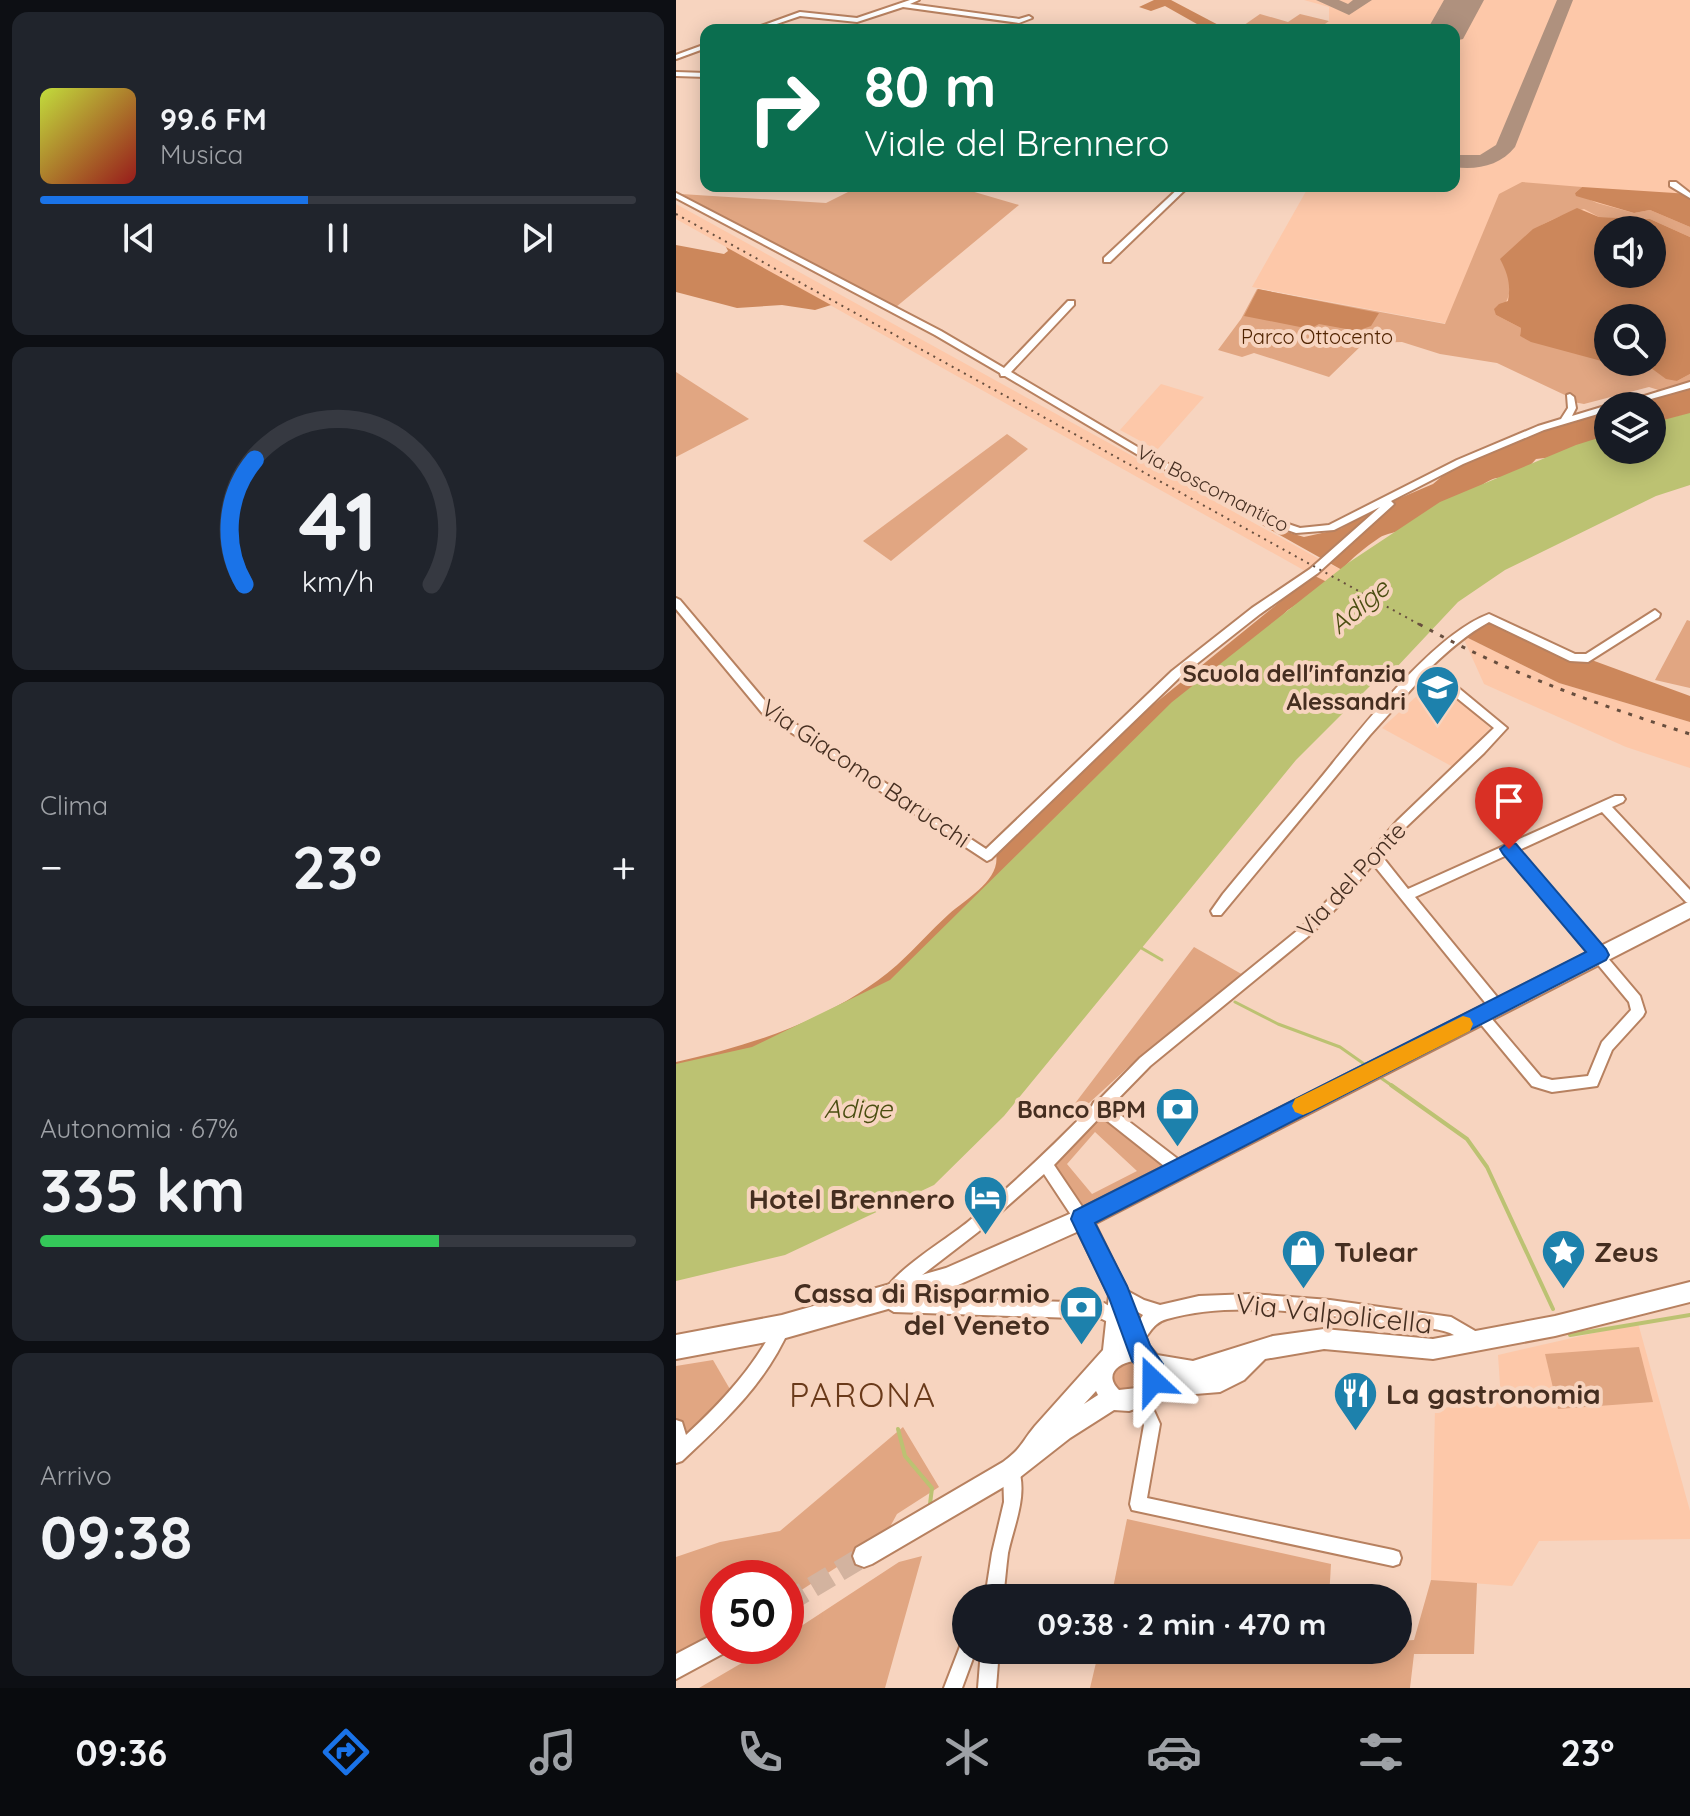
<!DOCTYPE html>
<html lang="it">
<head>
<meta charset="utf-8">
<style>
	:root { --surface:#171b24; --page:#20242c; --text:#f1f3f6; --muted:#9ea1a6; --line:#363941; --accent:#1a73e8 }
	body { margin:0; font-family:Quicksand,sans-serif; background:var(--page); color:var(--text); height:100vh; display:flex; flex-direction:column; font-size:30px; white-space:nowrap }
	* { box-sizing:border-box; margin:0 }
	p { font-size:26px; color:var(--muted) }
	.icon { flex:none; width:44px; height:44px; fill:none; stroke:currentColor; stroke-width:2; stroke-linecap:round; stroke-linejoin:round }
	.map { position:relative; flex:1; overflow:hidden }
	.drawer { display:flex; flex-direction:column; gap:12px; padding:12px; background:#0d0f14; width:676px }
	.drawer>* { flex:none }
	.top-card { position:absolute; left:24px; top:24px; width:760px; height:168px; border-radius:16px; box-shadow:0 4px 20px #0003; background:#0b6e4f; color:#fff; overflow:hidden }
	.controls { position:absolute; left:918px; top:216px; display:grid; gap:16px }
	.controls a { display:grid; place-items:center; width:72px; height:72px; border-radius:50%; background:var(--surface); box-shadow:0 4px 20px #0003; font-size:40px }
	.speed { position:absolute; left:24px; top:1560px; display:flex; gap:16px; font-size:40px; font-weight:700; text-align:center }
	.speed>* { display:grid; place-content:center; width:104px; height:104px; border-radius:50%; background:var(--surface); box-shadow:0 4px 20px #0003; line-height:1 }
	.speed .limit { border:12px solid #d22; background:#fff; color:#111 }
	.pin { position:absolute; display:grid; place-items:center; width:68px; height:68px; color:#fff; margin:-82px -34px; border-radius:50% 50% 50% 0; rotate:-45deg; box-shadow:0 0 8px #0007 }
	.pin .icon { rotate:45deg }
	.me { position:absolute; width:88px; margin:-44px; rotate:337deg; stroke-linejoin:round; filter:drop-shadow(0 0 6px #0008) }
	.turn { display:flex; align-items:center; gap:28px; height:168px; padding:0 32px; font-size:36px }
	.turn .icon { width:104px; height:104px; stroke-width:2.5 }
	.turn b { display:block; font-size:56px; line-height:68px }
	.big { font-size:60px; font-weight:700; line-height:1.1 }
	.drawer .tile { flex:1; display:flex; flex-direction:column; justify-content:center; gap:12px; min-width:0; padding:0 28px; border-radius:16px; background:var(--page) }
	.drawer .dial { align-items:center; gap:0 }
	.dial svg { height:208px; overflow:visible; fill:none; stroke:var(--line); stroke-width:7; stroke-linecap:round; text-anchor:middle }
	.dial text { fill:var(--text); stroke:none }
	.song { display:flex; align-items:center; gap:24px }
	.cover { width:96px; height:96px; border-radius:12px; background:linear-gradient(135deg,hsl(70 70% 55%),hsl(0 70% 35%)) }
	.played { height:8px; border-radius:4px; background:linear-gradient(90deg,var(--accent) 45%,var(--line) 45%) }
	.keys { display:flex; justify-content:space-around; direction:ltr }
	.heat { display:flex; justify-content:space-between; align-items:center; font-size:44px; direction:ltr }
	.charge { height:12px; border-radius:6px; background:linear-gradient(90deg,#34c759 67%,var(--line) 0) }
	.trip { position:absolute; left:276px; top:1584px; width:460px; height:80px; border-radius:40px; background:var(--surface); box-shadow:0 4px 20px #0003; font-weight:700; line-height:80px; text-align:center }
	.tab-bar { display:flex; height:128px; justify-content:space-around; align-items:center; background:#090b0e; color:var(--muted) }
	.tab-bar .icon { width:56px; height:56px }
	.tab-bar .on { color:var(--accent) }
	.tab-bar b { font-size:36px; color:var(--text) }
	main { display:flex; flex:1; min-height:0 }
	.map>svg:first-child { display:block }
	.built { fill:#fdc8a9; fill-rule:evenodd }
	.green { fill:#e1a682; fill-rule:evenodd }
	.forest { fill:#cc875b; fill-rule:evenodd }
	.water { fill:#bcc272 }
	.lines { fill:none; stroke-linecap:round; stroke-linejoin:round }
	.stream-far1 { stroke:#bcc272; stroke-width:3 }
	.stream { stroke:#bcc272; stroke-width:4 }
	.taxiway { fill:#af917e; fill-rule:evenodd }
	.runway { fill:#af917e; fill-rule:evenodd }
	.secondary-tunnel { stroke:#d3b39f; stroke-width:21; stroke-dasharray:21 10; stroke-linecap:butt }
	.street-casing { stroke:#b78160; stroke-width:4 }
	.secondary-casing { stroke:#b78160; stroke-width:4 }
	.primary-casing { stroke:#b78160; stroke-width:4 }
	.street { fill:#fff; fill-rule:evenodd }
	.secondary { fill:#fff; fill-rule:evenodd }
	.primary { fill:#fff; fill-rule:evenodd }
	.rail-far1 { stroke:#674e3e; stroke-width:2; stroke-dasharray:2 5; stroke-linecap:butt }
	.rail { stroke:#674e3e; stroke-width:3; stroke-dasharray:4 8; stroke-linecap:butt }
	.route { fill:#1a73e8; stroke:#114b97; stroke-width:2 }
	.slow { fill:#f59e0b }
	.labels { text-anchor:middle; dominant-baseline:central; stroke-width:8; stroke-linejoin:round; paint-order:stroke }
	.far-park-label { font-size:20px; fill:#502300; stroke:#f7d4bf }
	.far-street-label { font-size:20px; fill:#452e20; stroke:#f7d4bf }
	.poi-label { font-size:24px; font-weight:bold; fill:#452e20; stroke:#f7d4bf; text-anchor:end }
	.street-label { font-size:24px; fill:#452e20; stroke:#f7d4bf }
	.water-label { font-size:26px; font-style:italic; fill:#4a4d10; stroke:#f7d4bf }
	.near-poi-label { font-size:28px; font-weight:bold; fill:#452e20; stroke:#f7d4bf; text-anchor:start }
	.near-street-label { font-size:28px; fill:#452e20; stroke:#f7d4bf }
	.near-quarter-label { font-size:34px; letter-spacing:2px; fill:#6a3a1a; stroke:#f7d4bf }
</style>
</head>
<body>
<main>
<section class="drawer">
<div class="tile">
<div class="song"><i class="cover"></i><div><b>99.6 FM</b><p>Musica</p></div></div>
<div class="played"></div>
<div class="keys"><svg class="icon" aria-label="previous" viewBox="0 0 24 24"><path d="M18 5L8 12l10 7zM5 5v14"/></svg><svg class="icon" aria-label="pause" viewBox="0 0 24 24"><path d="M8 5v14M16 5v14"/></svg><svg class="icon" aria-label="next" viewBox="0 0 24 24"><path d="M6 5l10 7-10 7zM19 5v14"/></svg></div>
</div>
<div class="tile dial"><svg viewBox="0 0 100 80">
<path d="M14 69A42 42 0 1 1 86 69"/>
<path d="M14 69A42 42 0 0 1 18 21" stroke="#1a73e8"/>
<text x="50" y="56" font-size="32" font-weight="700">41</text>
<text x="50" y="72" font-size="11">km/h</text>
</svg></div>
<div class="tile"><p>Clima</p>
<div class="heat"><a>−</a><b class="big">23°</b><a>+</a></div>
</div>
<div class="tile"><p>Autonomia · 67%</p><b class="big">335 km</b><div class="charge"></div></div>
<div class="tile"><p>Arrivo</p><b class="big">09:38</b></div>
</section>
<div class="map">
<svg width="1014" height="1688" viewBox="0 0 1014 1688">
	<rect width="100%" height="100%" fill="#f7d4bf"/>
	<g class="built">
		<path d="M628,0H1014V385L772,324L576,287L633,186H778V30H641L653,21V7ZM932,230H976V274H932ZM932,318H976V362H932Z"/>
		<path d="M0,204L645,560L666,570L653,583L631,572L0,219Z"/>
		<path d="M485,384L528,397L481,450L444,430Z"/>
		<path d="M786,635L883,683L1014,722V768L950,747L808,684Z"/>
		<path d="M755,683L765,685L814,728L777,767L706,728Z"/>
		<path d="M962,1323L1014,1511V1539L863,1541L836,1586L755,1580L759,1409L825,1400L822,1355Z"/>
	</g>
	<g class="green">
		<path d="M584,14L612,22L624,14L653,21L641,30H561Z"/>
		<path d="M846,182L906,187L899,193L921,203L958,213L974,210L1014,227V237L974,219L923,217L908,209C874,218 841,231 832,269C830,275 832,274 833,281C836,296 829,305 820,315L845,328L844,336L944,366L971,365L1001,381L1014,374V388L995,394L973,387L908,404L892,401L891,396L821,363L764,354L726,342L688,343L653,377L578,353L566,357L542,350L565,319L581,289L769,324L823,194Z"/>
		<path d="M184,186H278L343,205L220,307L5,194L150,203Z"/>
		<path d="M0,372L73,419L0,457Z"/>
		<path d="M331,434L352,449L215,561L187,541Z"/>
		<path d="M1011,620L1014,621V688L979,680Z"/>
		<path d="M518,947L569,976L460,1060L400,1115L394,1110Z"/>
		<path d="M423,1112L492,1166L409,1208L377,1165ZM419,1132L461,1171L416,1194L391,1164Z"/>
		<path d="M963,1347L977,1402L882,1409L869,1354Z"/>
		<path d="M464,1356L470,1388L443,1397L430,1371Z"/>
		<path d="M37,1360L55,1391L0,1446V1366Z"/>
		<path d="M227,1427L263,1487L221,1514L209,1536L110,1600V1578H42V1642L0,1663V1557L44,1542L104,1531Z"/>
		<path d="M451,1519L655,1564L653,1598H435Z"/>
		<path d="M246,1556L209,1688H23L95,1646H110V1636L223,1562Z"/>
		<path d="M755,1580L801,1583L798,1654H738L734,1688H414L423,1650H722V1641L738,1640Z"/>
	</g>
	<g class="forest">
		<path d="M478,0H495L550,29L528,28L489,6L475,11L463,7Z"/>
		<path d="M906,187L1014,194V227L974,210L958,213L900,196L899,193Z"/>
		<path d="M901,208L923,217L974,219L1014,237V374L1001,381L990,379L971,365L944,366L855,342L844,336L845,328L820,315L818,309L823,304L832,301C835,285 832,274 824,259L857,229ZM976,230V274H932V230ZM976,318V362H932V318Z"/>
		<path d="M0,245L48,254L52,251L50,247L155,305L139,310L106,305L61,308L0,292Z"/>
		<path d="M582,289L703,313L695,326L681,331L643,324L634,329L568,316Z"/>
		<path d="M1014,388V424L976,429V406H947Z"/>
		<path d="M932,410V439L878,457L860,459L850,470L835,479C814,472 803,490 787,499C770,510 751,521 732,528C723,532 710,533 703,538C690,547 675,558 666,570L584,524L628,537L664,529L703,507L757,484L770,473L797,458L880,424L896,423Z"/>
		<path d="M637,575L653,583L612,610L235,972L137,1032L0,1072V1062C78,1045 160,1018 221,965C239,949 255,930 273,914C290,899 325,880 320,854L477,705Z"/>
		<path d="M804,619L1014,696V722L883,683L786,635Z"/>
	</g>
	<path class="water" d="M1014,413V485L980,496L829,570L782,602L719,669L695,685L620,760L328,1116L258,1185L109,1255L0,1281V1064L76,1047L214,980L496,702L672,563L764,502L900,445L932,435V450H976V423Z"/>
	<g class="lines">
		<g class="stream-far1">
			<path d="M462,946L486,960"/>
			<path d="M559,1002L602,1024L664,1047L691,1066"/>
			<path d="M702,1076L718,1087"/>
		</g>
		<g class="stream">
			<path d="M715,1085L791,1139L811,1167L877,1309"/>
			<path d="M894,1335L1014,1315"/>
			<path d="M222,1429L229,1456L256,1488L254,1504"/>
		</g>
		<g class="taxiway">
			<path d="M640,0H663L672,4L677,0H696L673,15Z"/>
			<path d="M881,0H897L839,147C824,166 801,170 778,167V155H804L820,145Z"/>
		</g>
		<path class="runway" d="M768,0H808L787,39L778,41V30H751Z"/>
		<path class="secondary-tunnel" d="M110,1603L188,1556"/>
		<defs>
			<g id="street">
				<path d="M234,0H243L234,4L343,19L353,16L356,18L343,23L227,7L181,22L124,16L83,30H74L124,12L181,18Z"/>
				<path d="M30,44V48L0,59V55Z"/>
				<path d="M0,72L30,73V77L0,76Z"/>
				<path d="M994,182H1000L1014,193V198L994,186Z"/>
				<path d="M505,186H513L434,262H428V258Z"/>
				<path d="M0,193L265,331L328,368L392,301H398V305L335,372L475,455L603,521L624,528L653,525L781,460L862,426L885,419L892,408L891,395L894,394L898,397L900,408L896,416L929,406H935H932V411L868,430L787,464L715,501L718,504L716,506L642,573L584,614L504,677L315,859L311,861L87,714L0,609V598L4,600L95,708L310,849L496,671L576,608L634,569L704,507L658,530L620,533L597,525L469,459L329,376H325L324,373L259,335L0,198Z"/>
				<path d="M1014,382V388L950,406H936Z"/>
				<path d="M979,610L984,614L983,617L912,662L894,661L813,622C791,634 774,649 756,666L831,728L808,753L729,828L705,855L732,889L939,796H947L949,799L947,802L936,807L1014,890V903L1010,902L926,812L841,851L964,996L969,1012L967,1016L936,1050L921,1086L876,1092L856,1086L798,1016L800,1012L805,1010L810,1012L865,1077L876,1080L912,1076L926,1042L955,1010L953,1002L831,855L739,897L826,1003L828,1007L826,1011L821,1013L816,1011L697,864L664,904L635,934L474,1066L434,1107L507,1163L509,1168L507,1173L502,1175L497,1173L425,1116L378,1165L411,1214L413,1219L411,1224L406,1226L401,1224L368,1174L302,1232L228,1289L223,1297L428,1303L443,1312L446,1317L443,1322L438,1325L426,1319L218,1312L213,1309L204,1298C217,1270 269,1241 293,1221C336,1185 377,1146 416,1106L418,1102L423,1100L464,1058L627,926L655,897L721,821L818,728L750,673L694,735L545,915H537L535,911L547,894C577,857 608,822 638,786C679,737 754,636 813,614L899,654H910Z"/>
				<path d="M444,1287L468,1300L484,1305L523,1296L575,1294L654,1300L775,1317L806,1335L809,1340L806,1345L801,1348C792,1344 783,1337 774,1333C758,1327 736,1327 719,1325C649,1315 560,1299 491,1319C473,1324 473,1340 459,1346L454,1343L451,1338L467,1315L439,1299L436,1294L439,1289Z"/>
				<path d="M106,1319L111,1322L114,1327C91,1382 49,1421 6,1461L0,1463V1420L6,1422L10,1435C47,1401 78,1367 101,1322Z"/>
				<path d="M464,1391L470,1393L484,1424L471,1498L717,1550L723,1552L725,1558L723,1564L717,1566L456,1510L454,1504L468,1425L456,1399L458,1393Z"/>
				<path d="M335,1462L341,1464C353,1494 338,1524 332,1553C330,1568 329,1583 327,1598H309L316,1553L328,1502L327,1470L329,1464Z"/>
				<path d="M290,1642V1650H300L286,1688H268L285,1644Z"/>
				<path d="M305,1650H323L320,1688H302Z"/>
			</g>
			<g id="secondary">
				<path d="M406,1210L413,1212L450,1287L473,1346L481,1355L517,1361L597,1336L648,1329L757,1339L879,1316L1014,1282V1302L879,1336L757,1359L648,1349L589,1359L568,1380L544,1392L494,1396L453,1411L438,1410L394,1438L343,1478L196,1564L188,1567L180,1564L177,1556L180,1548L327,1462C346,1448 345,1443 359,1426L427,1350L433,1295L396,1219L399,1212ZM457,1361L466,1369L465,1382L461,1388L443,1390C428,1375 441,1364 457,1361ZM420,1391L422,1395L408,1404Z"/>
				<path d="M42,1632V1646H53L50,1652L0,1679V1654Z"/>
			</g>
			<path id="primary" d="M1014,901V918L414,1226L280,1286L212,1309L106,1339L0,1359V1335L106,1315L270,1268L398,1212Z"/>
		</defs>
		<use href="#street" class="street-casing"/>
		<use href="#secondary" class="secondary-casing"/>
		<use href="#primary" class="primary-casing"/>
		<use href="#street" class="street"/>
		<use href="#secondary" class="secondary"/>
		<use href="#primary" class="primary"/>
		<path class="rail-far1" d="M0,214L746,626"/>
		<path class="rail" d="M743,624C829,672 920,704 1014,734"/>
	</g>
	<path class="route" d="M833,842L840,844L930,949L933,955L930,960L419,1223L451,1286L474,1345L487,1364L489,1381L485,1389L477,1393L469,1389L464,1369L456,1361L433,1298L395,1219L398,1211L910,952L827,854L824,849Z"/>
	<path class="slow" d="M787,1016L794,1018L797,1024L794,1031L634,1112L627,1115L619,1112L616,1106L619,1099Z"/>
	<defs>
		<symbol id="school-pin" viewBox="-11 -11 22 30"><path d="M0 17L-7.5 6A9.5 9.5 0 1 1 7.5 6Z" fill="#1d81ac" stroke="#f7d4bf"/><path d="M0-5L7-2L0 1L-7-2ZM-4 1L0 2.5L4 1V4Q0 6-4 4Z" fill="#fff"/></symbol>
		<symbol id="bank-pin" viewBox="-11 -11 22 30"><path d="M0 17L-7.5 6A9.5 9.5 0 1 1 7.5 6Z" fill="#1d81ac" stroke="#f7d4bf"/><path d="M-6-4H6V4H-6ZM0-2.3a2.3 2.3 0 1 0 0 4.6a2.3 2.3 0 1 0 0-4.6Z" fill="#fff"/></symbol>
		<symbol id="hotel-pin" viewBox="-11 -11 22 30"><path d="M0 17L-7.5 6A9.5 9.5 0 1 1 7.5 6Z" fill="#1d81ac" stroke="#f7d4bf"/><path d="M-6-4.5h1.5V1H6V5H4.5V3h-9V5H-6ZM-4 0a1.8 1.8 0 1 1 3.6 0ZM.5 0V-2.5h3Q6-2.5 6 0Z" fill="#fff"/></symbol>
		<symbol id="shop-pin" viewBox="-11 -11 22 30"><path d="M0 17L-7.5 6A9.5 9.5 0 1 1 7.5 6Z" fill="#1d81ac" stroke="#f7d4bf"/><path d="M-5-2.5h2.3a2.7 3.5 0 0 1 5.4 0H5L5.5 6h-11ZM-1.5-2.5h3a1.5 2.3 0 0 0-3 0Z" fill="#fff"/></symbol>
		<symbol id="sight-pin" viewBox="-11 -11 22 30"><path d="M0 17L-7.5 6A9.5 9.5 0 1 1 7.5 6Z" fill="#1d81ac" stroke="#f7d4bf"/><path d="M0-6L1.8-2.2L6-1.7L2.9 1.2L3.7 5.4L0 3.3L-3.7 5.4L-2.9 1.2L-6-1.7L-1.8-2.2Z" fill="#fff"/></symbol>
		<symbol id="restaurant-pin" viewBox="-11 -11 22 30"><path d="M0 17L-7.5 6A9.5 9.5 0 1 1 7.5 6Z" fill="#1d81ac" stroke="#f7d4bf"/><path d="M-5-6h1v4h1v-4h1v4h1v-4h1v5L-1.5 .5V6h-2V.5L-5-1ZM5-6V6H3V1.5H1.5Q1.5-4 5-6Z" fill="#fff"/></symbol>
	</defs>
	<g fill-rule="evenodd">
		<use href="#school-pin" x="736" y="662" width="51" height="69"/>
		<use href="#bank-pin" x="476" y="1084" width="51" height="69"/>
		<use href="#hotel-pin" x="284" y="1172" width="51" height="69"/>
		<use href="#shop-pin" x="602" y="1226" width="51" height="69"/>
		<use href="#sight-pin" x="862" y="1226" width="51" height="69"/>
		<use href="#bank-pin" x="380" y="1282" width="51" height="69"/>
		<use href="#restaurant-pin" x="654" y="1368" width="51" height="69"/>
	</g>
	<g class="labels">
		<g class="far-park-label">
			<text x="641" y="336">Parco Ottocento</text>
		</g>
		<g class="far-street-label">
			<text transform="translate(537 488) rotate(27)">Via Boscomantico</text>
		</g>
		<g class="poi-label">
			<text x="730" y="673">Scuola dell'infanzia<tspan x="730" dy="28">Alessandri</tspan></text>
			<text x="470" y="1109">Banco BPM</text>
		</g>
		<g class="street-label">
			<text transform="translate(190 773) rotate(34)">Via Giacomo Barucchi</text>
			<text transform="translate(675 879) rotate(-47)">Via del Ponte</text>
		</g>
		<g class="water-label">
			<text transform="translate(683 606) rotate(-40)">Adige</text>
			<text x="182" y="1108">Adige</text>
		</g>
		<g class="near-poi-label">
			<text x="279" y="1198" text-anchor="end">Hotel Brennero</text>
			<text x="658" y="1251">Tulear</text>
			<text x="918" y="1251">Zeus</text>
			<text x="374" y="1292" text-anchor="end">Cassa di Risparmio<tspan x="374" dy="32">del Veneto</tspan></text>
			<text x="710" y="1393">La gastronomia</text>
		</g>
		<g class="near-street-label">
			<text transform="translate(658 1313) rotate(6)">Via Valpolicella</text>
		</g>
		<g class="near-quarter-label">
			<text x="187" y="1394">PARONA</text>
		</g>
	</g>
</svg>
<div class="controls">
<a><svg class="icon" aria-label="sound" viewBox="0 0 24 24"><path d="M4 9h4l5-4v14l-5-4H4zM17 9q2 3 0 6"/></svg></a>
<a><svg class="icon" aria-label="search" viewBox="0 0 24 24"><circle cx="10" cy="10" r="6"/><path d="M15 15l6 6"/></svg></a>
<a><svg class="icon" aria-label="layers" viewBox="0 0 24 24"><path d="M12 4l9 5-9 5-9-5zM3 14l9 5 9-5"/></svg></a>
</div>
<div class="speed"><div class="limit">50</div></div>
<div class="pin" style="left:833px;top:849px;background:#d93025"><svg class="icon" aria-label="arrive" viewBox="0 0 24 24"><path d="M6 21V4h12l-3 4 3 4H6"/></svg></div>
<svg class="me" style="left:477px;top:1381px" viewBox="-20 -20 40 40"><path d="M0-17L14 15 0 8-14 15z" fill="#1a73e8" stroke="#fff" stroke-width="4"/></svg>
<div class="trip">09:38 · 2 min · 470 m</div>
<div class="top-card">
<div class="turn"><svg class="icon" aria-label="right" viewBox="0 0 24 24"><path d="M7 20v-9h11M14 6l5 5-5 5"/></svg><div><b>80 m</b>Viale del Brennero</div></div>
</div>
</div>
</main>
<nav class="tab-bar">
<b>09:36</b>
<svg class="icon on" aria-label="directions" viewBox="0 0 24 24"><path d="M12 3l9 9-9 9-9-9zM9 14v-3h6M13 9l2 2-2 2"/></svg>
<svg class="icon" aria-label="music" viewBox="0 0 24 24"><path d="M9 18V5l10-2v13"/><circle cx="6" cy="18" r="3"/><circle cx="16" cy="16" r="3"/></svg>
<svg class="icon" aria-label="phone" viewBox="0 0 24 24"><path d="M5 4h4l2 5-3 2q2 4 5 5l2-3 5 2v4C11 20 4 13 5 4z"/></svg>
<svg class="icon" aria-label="climate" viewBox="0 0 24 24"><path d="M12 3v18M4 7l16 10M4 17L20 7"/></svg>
<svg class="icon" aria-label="car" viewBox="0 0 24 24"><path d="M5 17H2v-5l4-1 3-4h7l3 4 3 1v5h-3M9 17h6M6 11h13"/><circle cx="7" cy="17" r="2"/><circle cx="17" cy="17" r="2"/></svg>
<svg class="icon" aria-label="filters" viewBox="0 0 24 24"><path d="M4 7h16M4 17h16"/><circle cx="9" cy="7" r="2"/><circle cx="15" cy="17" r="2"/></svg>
<b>23°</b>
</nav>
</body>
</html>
